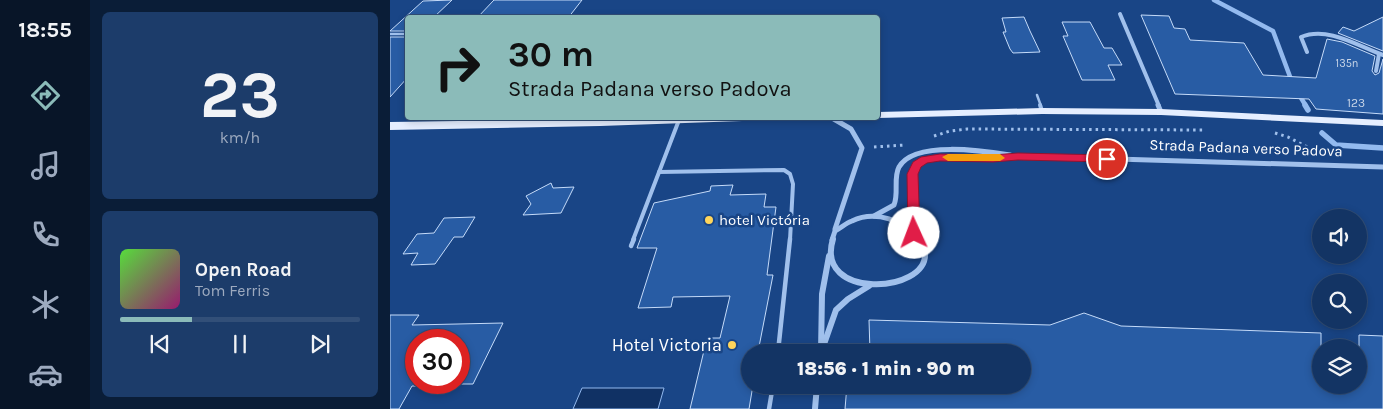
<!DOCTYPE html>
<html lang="it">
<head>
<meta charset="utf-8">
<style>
	:root { --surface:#133464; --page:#1c3c6a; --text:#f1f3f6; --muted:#9daabf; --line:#324f78; --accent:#8bbbb9 }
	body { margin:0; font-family:Karla,sans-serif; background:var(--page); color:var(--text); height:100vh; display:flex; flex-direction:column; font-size:19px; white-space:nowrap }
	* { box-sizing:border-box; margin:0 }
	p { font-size:16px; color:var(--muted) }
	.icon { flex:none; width:28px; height:28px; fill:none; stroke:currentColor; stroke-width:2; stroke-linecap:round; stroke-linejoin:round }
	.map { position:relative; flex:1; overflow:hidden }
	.panel { display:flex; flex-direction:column; gap:12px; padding:12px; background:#0a1d37; width:300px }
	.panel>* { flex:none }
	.hud { position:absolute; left:15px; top:15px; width:475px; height:105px; border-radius:5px; box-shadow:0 2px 8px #0003,0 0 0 1px var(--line); background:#8bbbb9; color:#111; overflow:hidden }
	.tools { position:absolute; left:922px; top:209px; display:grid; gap:10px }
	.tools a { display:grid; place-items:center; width:55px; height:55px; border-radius:50%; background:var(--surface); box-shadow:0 2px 8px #0003,0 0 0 1px var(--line); font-size:25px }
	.speed { position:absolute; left:15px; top:329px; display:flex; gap:10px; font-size:25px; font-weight:700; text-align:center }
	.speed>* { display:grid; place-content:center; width:65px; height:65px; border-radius:50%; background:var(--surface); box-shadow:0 2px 8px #0003,0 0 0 1px var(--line); line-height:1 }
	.speed .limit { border:8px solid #d22; background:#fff; color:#111 }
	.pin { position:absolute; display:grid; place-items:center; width:42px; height:42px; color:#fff; margin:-21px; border:2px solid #fff; border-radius:50%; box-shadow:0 1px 5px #0007 }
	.me { position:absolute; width:55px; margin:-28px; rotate:358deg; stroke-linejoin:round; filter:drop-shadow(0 0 4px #0008) }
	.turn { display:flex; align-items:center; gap:18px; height:105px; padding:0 20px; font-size:22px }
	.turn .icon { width:65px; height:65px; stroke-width:2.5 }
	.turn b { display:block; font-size:35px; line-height:42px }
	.panel .tile { flex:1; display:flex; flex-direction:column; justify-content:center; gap:8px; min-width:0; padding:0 18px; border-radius:8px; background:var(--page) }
	.panel .dial { align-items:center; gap:0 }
	.dial b { font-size:65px; line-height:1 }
	.song { display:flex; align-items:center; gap:15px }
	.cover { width:60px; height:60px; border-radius:8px; background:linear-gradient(135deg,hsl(110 70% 55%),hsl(320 70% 35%)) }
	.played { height:5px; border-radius:2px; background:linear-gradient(90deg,var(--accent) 30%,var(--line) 30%) }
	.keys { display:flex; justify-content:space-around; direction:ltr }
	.trip { position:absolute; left:351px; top:344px; width:290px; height:50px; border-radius:25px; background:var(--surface); box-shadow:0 2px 8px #0003,0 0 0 1px var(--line); font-weight:800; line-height:50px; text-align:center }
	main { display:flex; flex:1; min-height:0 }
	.tab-bar { display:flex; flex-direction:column; width:90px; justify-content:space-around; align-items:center; background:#081528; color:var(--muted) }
	.tab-bar .icon { width:35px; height:35px }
	.tab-bar .selected { color:var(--accent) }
	.tab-bar b { font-size:22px; color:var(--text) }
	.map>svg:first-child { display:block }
	.water { fill:#103164; stroke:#93baef }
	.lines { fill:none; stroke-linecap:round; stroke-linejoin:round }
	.stream-far1 { stroke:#93baef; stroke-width:4.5 }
	.stream { stroke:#93baef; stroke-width:5.5 }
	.building { fill:#285ca4; stroke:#c5dbf9 }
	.path { stroke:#a0c0ec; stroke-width:3; stroke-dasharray:2.5 4; stroke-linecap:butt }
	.service-far2 { stroke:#a0c0ec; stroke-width:2.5 }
	.service-far1 { stroke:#a0c0ec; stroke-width:4 }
	.service { stroke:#a0c0ec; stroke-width:4.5 }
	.minor-far2 { stroke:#a0c0ec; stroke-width:4 }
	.minor-far1 { stroke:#a0c0ec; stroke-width:5 }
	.minor { stroke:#a0c0ec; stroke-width:6 }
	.primary { fill:#e5eeff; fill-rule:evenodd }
	.route { fill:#e11d48; stroke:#92132f }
	.slow { fill:#f59e0b }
	.poi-dot { fill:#ffd55b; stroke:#194586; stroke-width:2 }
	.labels { text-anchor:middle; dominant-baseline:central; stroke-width:5; stroke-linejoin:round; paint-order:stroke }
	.far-number-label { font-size:11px; fill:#c9d6e8 }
	.number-label { font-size:12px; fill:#c9d6e8 }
	.street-label { font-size:15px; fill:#fff; stroke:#194586 }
	.poi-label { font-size:15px; fill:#fff; stroke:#194586; text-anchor:start }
	.near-poi-label { font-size:18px; fill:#fff; stroke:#194586; text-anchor:end }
</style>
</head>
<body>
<main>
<nav class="tab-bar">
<b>18:55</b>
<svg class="icon selected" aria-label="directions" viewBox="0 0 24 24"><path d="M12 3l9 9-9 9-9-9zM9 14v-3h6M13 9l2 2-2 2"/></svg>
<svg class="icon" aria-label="music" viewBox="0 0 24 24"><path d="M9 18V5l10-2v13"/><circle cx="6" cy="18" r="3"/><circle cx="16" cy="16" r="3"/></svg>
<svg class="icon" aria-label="phone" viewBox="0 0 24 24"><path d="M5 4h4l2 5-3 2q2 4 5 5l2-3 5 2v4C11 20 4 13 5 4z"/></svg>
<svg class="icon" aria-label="climate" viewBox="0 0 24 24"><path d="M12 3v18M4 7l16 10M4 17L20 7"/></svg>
<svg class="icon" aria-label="car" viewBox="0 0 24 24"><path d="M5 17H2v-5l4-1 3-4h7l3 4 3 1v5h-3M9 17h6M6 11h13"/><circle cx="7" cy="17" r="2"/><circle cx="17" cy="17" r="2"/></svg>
</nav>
<section class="panel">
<div class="tile dial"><b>23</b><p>km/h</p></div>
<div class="tile">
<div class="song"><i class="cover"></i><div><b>Open Road</b><p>Tom Ferris</p></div></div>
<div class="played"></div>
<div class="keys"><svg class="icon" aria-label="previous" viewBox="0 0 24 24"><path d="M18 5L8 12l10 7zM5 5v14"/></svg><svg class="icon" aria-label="pause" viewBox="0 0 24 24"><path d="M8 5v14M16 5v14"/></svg><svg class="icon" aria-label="next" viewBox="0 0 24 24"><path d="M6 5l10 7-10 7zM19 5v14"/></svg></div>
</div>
</section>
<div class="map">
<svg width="993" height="409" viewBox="0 0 993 409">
	<rect width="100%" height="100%" fill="#194586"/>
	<path class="water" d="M192,388H274L268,409H183Z"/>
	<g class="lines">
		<g class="stream-far1">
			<path d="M824,0L883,31L902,82"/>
			<path d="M908,93L916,106"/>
		</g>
		<g class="stream">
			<path d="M915,105L918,110"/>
			<path d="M932,133L946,145L993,148"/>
		</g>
	</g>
	<g class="building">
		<path d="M62,0L43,18H18V31H0L33,1Z"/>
		<path d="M104,0H192L178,18H87Z"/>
		<path d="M751,15L779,16L784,28L795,29L800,40L854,43L873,75L926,78L937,39L952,42L985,56L982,71L985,75L989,73L993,59V114L926,109L919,99L785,94Z"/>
		<path d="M634,17L640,31L650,52L623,53L620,49L613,32H616L612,18Z"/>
		<path d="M993,17V51L948,33L953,27L964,31Z"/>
		<path d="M672,22H700L714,48H722L732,65H718L725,80H692L673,36H678Z"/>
		<path d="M0,37H18V77L0,97Z"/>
		<path d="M161,183L163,188L184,187L171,213L133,215L141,204L136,196Z"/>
		<path d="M343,185L340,195L376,194L374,207H386L377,275H383L368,352H360V385H363L359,409H300L317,338H330L340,296L283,297L281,307L248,308L267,248H247L264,203L320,191L321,186Z"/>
		<path d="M85,217L73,237H64L45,264L21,265L28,253L13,254L27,234L44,233L54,218Z"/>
		<path d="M694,313L731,326L931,333V385H969V335L993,336V409H455L457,385H632V352H480L479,320L660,325Z"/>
		<path d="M0,315H29L22,325L113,323L83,384H69V340H26V386H22L9,409H0Z"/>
	</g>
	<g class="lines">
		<g class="path">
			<path d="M885,133L898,137L925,151"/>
			<path d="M544,136L560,131L577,129L814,130"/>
			<path d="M484,147L515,145"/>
		</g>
		<g class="service-far2">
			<path d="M230,17L256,18"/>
			<path d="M0,34H18"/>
			<path d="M647,95L651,106"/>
		</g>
		<g class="service-far1">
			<path d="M650,105L652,111"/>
			<path d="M269,172L394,170L400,174L403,184L400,240"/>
			<path d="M243,240L289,120"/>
		</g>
		<g class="service">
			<path d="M241,246L244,239"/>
			<path d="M388,352L400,239"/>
			<path d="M379,409L383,385"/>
		</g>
		<g class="minor-far2">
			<path d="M730,14L769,106"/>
			<path d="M917,52L911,37C938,26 968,46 993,55"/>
			<path d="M986,71L989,54"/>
		</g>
		<g class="minor-far1">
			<path d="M768,105L771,112"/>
			<path d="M442,118L461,129L472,148L445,229"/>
			<path d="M484,216L504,205C509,193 503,178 509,167C524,140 595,151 620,155"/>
			<path d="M524,233L523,171L530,162L542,158L628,156L993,167"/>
			<path d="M442,240L445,231C451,228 456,223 462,221C485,210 515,220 530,240"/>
		</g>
		<g class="minor">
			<path d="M443,239C424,300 538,294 535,253C535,249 531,243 529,239"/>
			<path d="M433,347L446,310L458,299L479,286"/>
			<path d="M431,352L432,294L439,256"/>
			<path d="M425,409L427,385"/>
		</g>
		<g class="primary">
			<path d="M652,108L771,109L993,120V126L771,115L652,114L488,118H485H488V112Z"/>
			<path d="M268,118H357L352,121L210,126L0,130V122Z"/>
		</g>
	</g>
	<path class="route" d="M628,153L717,155L722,159L717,162L628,160L603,162L550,161L537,163L531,167L528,174L530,233L528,236H520L518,233L517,174L523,162L531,157L550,154L603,155Z"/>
	<path class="slow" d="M558,154H610L615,158L610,161H558L552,157Z"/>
	<g class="poi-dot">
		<circle cx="319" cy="220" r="5"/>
		<circle cx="342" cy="345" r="5"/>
	</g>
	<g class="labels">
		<g class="far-number-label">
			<text x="957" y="63">135n</text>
		</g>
		<g class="number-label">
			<text x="966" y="103">123</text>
		</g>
		<g class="street-label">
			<text transform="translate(856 148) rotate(2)">Strada Padana verso Padova</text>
		</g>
		<g class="poi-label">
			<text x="329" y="220">hotel Victória</text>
		</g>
		<g class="near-poi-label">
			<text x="332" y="345">Hotel Victoria</text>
		</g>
	</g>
</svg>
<div class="tools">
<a><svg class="icon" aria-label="sound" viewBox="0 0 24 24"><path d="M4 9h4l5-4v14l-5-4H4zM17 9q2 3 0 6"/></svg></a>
<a><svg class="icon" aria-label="search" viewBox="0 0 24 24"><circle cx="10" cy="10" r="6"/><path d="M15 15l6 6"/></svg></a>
<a><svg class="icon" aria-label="layers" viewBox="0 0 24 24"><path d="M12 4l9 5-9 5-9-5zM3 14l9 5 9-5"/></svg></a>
</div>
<div class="speed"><div class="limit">30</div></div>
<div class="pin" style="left:717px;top:159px;background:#d93025"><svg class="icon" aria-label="arrive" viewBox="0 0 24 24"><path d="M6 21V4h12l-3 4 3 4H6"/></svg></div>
<svg class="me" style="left:524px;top:233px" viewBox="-20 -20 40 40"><circle r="19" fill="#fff"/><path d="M0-13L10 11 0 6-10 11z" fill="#e11d48"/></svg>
<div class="trip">18:56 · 1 min · 90 m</div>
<div class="hud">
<div class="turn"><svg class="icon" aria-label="right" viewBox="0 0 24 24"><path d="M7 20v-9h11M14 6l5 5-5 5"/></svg><div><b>30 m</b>Strada Padana verso Padova</div></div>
</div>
</div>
</main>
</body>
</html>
